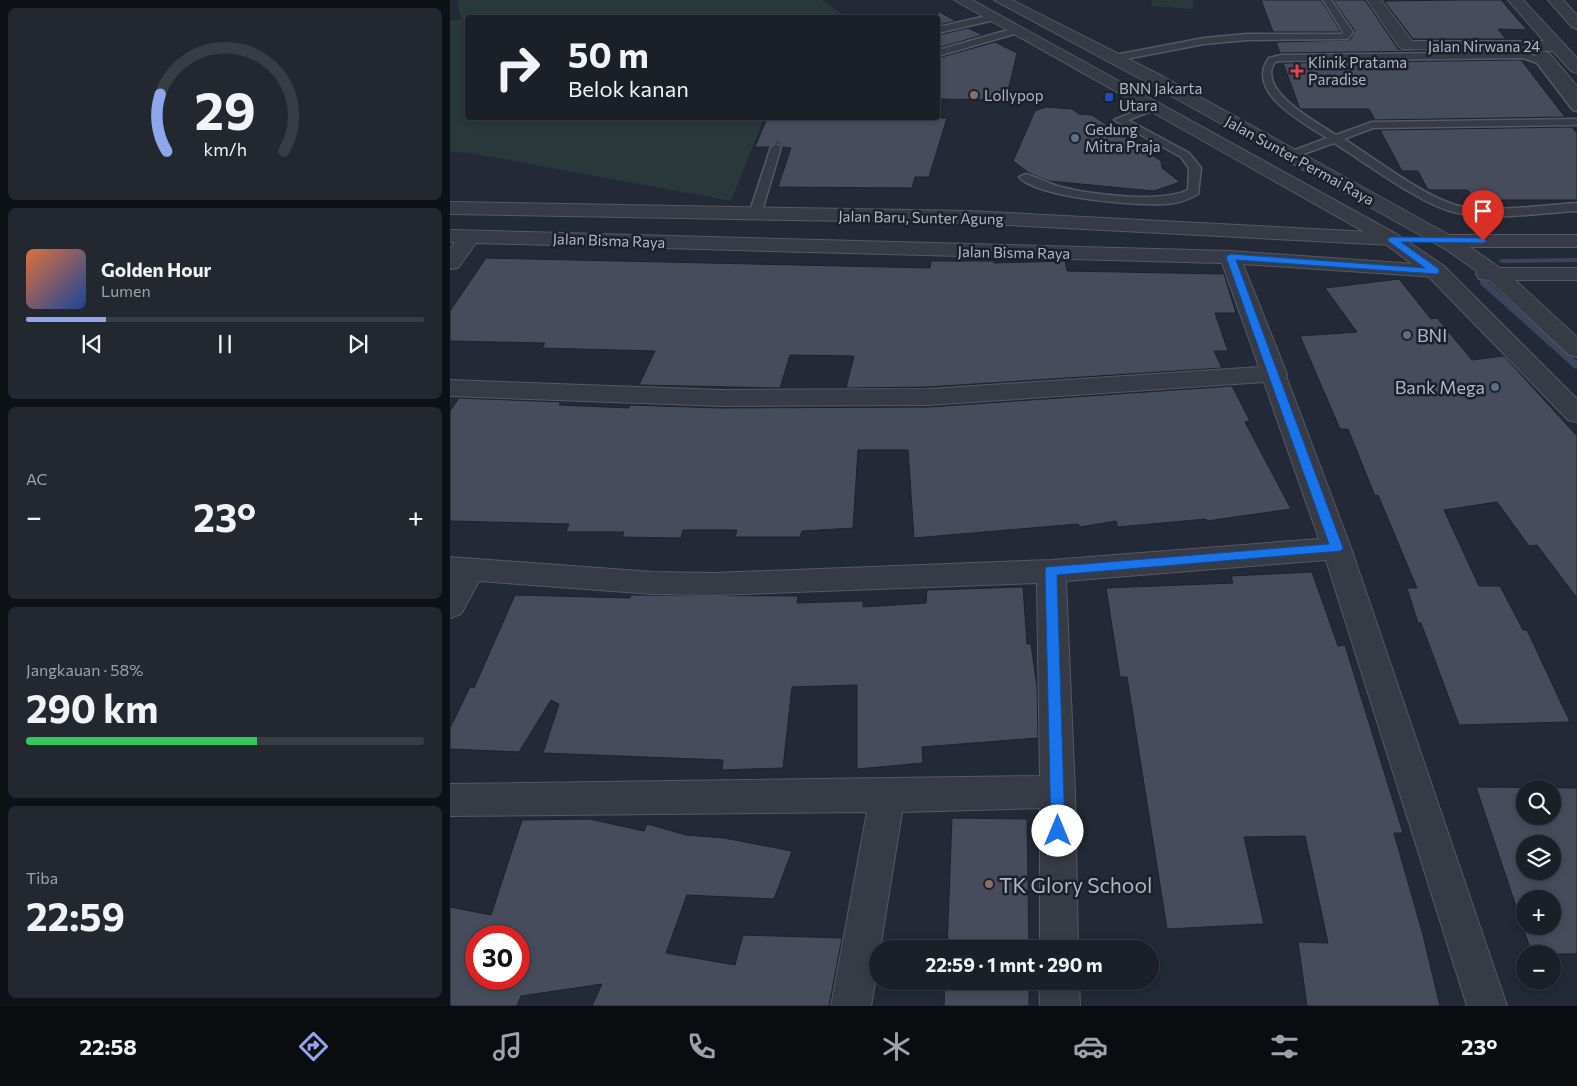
<!DOCTYPE html>
<html lang="id">
<head>
<meta charset="utf-8">
<style>
	:root { --surface:#1a1f28; --page:#232730; --text:#f1f3f6; --muted:#9fa2a8; --line:#383d45; --accent:#8ea6ea }
	body { margin:0; font-family:Commissioner,sans-serif; background:var(--page); color:var(--text); height:100vh; display:flex; flex-direction:column; font-size:19px; white-space:nowrap }
	* { box-sizing:border-box; margin:0 }
	p { font-size:16px; color:var(--muted) }
	.icon { flex:none; width:28px; height:28px; fill:none; stroke:currentColor; stroke-width:2; stroke-linecap:round; stroke-linejoin:round }
	.map { position:relative; flex:1; overflow:hidden }
	.panel { display:flex; flex-direction:column; gap:8px; padding:8px; background:#0e1116; width:450px }
	.panel>* { flex:none }
	.top-card { position:absolute; left:15px; top:15px; width:475px; height:105px; border-radius:5px; box-shadow:0 2px 8px #0003,0 0 0 1px var(--line); background:#1a1f28; color:var(--text); overflow:hidden }
	.controls { position:absolute; left:1066px; top:780px; display:grid; gap:10px }
	.controls a { display:grid; place-items:center; width:45px; height:45px; border-radius:50%; background:var(--surface); box-shadow:0 2px 8px #0003,0 0 0 1px var(--line); font-size:25px }
	.speed { position:absolute; left:15px; top:925px; display:flex; gap:10px; font-size:25px; font-weight:700; text-align:center }
	.speed>* { display:grid; place-content:center; width:65px; height:65px; border-radius:50%; background:var(--surface); box-shadow:0 2px 8px #0003,0 0 0 1px var(--line); line-height:1 }
	.speed .limit { border:8px solid #d22; background:#fff; color:#111 }
	.pin { position:absolute; display:grid; place-items:center; width:42px; height:42px; color:#fff; margin:-51px -21px; border-radius:50% 50% 50% 0; rotate:-45deg; box-shadow:0 0 5px #0007 }
	.pin .icon { rotate:45deg }
	.me { position:absolute; width:55px; margin:-28px; rotate:0deg; stroke-linejoin:round; filter:drop-shadow(0 0 4px #0008) }
	.turn { display:flex; align-items:center; gap:18px; height:105px; padding:0 20px; font-size:22px }
	.turn .icon { width:65px; height:65px; stroke-width:2.5 }
	.turn b { display:block; font-size:35px; line-height:42px }
	.big { font-size:38px; font-weight:700; line-height:1.1 }
	.panel .card { flex:1; display:flex; flex-direction:column; justify-content:center; gap:8px; min-width:0; padding:0 18px; border-radius:8px; background:var(--page) }
	.panel .dial { align-items:center; gap:0 }
	.dial svg { height:130px; overflow:visible; fill:none; stroke:var(--line); stroke-width:7; stroke-linecap:round; text-anchor:middle }
	.dial text { fill:var(--text); stroke:none }
	.song { display:flex; align-items:center; gap:15px }
	.cover { width:60px; height:60px; border-radius:8px; background:linear-gradient(135deg,hsl(20 70% 55%),hsl(220 70% 35%)) }
	.played { height:5px; border-radius:2px; background:linear-gradient(90deg,var(--accent) 20%,var(--line) 20%) }
	.keys { display:flex; justify-content:space-around; direction:ltr }
	.heat { display:flex; justify-content:space-between; align-items:center; font-size:28px; direction:ltr }
	.charge { height:8px; border-radius:4px; background:linear-gradient(90deg,#34c759 58%,var(--line) 0) }
	.trip { position:absolute; left:419px; top:940px; width:290px; height:50px; border-radius:25px; background:var(--surface); box-shadow:0 2px 8px #0003,0 0 0 1px var(--line); font-weight:700; line-height:50px; text-align:center }
	.tabs { display:flex; height:80px; justify-content:space-around; align-items:center; background:#0a0c10; color:var(--muted) }
	.tabs .icon { width:35px; height:35px }
	.tabs .on { color:var(--accent) }
	.tabs b { font-size:22px; color:var(--text) }
	main { display:flex; flex:1; min-height:0 }
	.map>svg:first-child { display:block }
	.green { fill:#29383b }
	.lines { fill:none; stroke-linecap:round; stroke-linejoin:round }
	.stream { fill:#3a445d; fill-rule:evenodd }
	.building { fill:#474c5c; stroke:#1e222d; fill-rule:evenodd }
	.service-casing { stroke:#545964; stroke-width:3 }
	.minor-casing { stroke:#545964; stroke-width:2 }
	.tertiary-casing { stroke:#545964; stroke-width:2 }
	.service { fill:#363b46; fill-rule:evenodd }
	.minor { fill:#363b46; fill-rule:evenodd }
	.tertiary { fill:#363b46; fill-rule:evenodd }
	.route { fill:#1a73e8; stroke:#114b97 }
	.health-dot { fill:#e0444e; stroke:#1c202b; stroke-width:2 }
	.education-dot { fill:#8d6e63; stroke:#1c202b; stroke-width:2 }
	.transit-dot { fill:#1a4fb4; stroke:#1c202b; stroke-width:2 }
	.service-dot { fill:#5c6f8a; stroke:#1c202b; stroke-width:2 }
	.labels { text-anchor:middle; dominant-baseline:central; stroke-width:5; stroke-linejoin:round; paint-order:stroke }
	.far-street-label { font-size:15px; fill:#b1b6c3; stroke:#1c202b }
	.far-poi-label { font-size:15px; fill:#b1b6c3; stroke:#1c202b; text-anchor:start }
	.poi-label { font-size:18px; fill:#b1b6c3; stroke:#1c202b; text-anchor:start }
	.near-poi-label { font-size:21px; fill:#b1b6c3; stroke:#1c202b; text-anchor:start }
</style>
</head>
<body>
<main>
<section class="panel">
<div class="card dial"><svg viewBox="0 0 100 80">
<path d="M14 69A42 42 0 1 1 86 69"/>
<path d="M14 69A42 42 0 0 1 10 34" stroke="#8ea6ea"/>
<text x="50" y="56" font-size="32" font-weight="700">29</text>
<text x="50" y="72" font-size="11">km/h</text>
</svg></div>
<div class="card">
<div class="song"><i class="cover"></i><div><b>Golden Hour</b><p>Lumen</p></div></div>
<div class="played"></div>
<div class="keys"><svg class="icon" aria-label="previous" viewBox="0 0 24 24"><path d="M18 5L8 12l10 7zM5 5v14"/></svg><svg class="icon" aria-label="pause" viewBox="0 0 24 24"><path d="M8 5v14M16 5v14"/></svg><svg class="icon" aria-label="next" viewBox="0 0 24 24"><path d="M6 5l10 7-10 7zM19 5v14"/></svg></div>
</div>
<div class="card"><p>AC</p>
<div class="heat"><a>−</a><b class="big">23°</b><a>+</a></div>
</div>
<div class="card"><p>Jangkauan · 58%</p><b class="big">290 km</b><div class="charge"></div></div>
<div class="card"><p>Tiba</p><b class="big">22:59</b></div>
</section>
<div class="map">
<svg width="1127" height="1006" viewBox="0 0 1127 1006">
	<rect width="100%" height="100%" fill="#232936"/>
	<g class="green">
		<path d="M10,0H371L398,17L18,18V118H314L281,201L20,153L0,152V21L11,19L7,1Z"/>
		<path d="M703,0H744L742,9L701,6Z"/>
	</g>
	<g class="lines">
		<g class="stream">
			<path d="M1127,258V262L1052,263L1048,261L1052,259Z"/>
			<path d="M1030,280H1036L1127,361V369L1124,368L1030,284Z"/>
		</g>
	</g>
	<g class="building">
		<path d="M811,0H871L891,32H823Z"/>
		<path d="M883,0H915L948,49L982,51L830,53L826,42L900,40L905,31Z"/>
		<path d="M1010,0H1051L1077,30L1048,29L1056,39H963L934,1Z"/>
		<path d="M488,11L506,21L488,25Z"/>
		<path d="M518,28L533,35L488,48V35Z"/>
		<path d="M545,42L567,53L556,100L488,99V58Z"/>
		<path d="M1071,60L1115,117L925,120L919,109H850L833,63Z"/>
		<path d="M596,107L622,109L629,114L642,115L711,161L712,168L730,182L704,191L599,181L579,173L563,161L585,111Z"/>
		<path d="M317,118H497L479,177H465L462,188L328,187L341,148L333,147L327,142L319,147H305Z"/>
		<path d="M1122,127L1127,133V200H1024L1018,190H978L968,171H952L930,130Z"/>
		<path d="M36,258L480,268L481,261H544V263L615,261L617,271L774,274L786,313H765L778,351H764L772,368L479,387L396,388L404,356L340,355L330,388L189,385L205,351L92,348L95,343L0,341V311Z"/>
		<path d="M949,279L981,319L987,318L1022,360L1054,356L1127,436V598L1087,545L1079,546L1047,502L994,510L1029,586H1050L1073,630H1077L1120,722L1009,725L971,623H968L957,588H967L928,495L925,496L898,429H890L850,336L907,332L875,288Z"/>
		<path d="M782,386L800,421L795,422L841,509L757,521L756,519L668,527L666,521L630,527L628,524L464,538L458,450H408L403,528L352,531L350,537H285L287,530H233L231,538L172,537L174,532H116L119,524L0,521V411L9,398L111,402L109,405L179,408L180,405L272,408L479,407Z"/>
		<path d="M862,572L888,646L895,645L953,833H944L973,935L990,1006H857L848,942L878,943L855,836L794,837L814,924L717,929L677,677H670L656,588L783,583L781,576Z"/>
		<path d="M573,587L577,644H581L587,687L588,738L472,747L473,763L407,769V685L342,687L333,768L272,770L273,760L93,753L109,704L101,700L69,752L0,749V728L20,687L24,688L65,595L180,598L181,595L348,596L347,603L413,601V607L476,603L477,590Z"/>
		<path d="M1026,787L1127,788V954H1082ZM1075,789H1102V816H1075ZM1075,844H1102V871H1075ZM1075,899H1102V926H1075Z"/>
		<path d="M502,818L577,819L579,949H497Z"/>
		<path d="M139,819L194,831L197,824L236,835L274,838L342,851L324,899L237,895L216,953L285,965L293,935L392,938L379,1006H142L152,984L71,996L67,1006H0V907L41,915L72,820ZM26,936H69V979H26Z"/>
		<path d="M495,981H579V1006H494Z"/>
	</g>
	<g class="lines">
		<defs>
			<g id="service">
				<path d="M873,0H881L903,32L898,39L797,40L754,44L665,61L660,58L665,55L754,38L797,34H892L893,32Z"/>
				<path d="M541,15L544,16V20L488,33V27Z"/>
				<path d="M565,28L568,29V33L488,56V50Z"/>
				<path d="M1074,52L1093,59L1127,101V111L1123,110L1087,63L1073,58L831,61L825,62C805,90 868,123 886,135L922,122L1127,119V125L923,128L894,139C924,158 972,195 1005,205C1037,214 1093,205 1127,203V211C1088,213 1038,222 1000,211C966,201 916,163 884,143L845,157H837V153L877,138C854,123 794,92 819,58L831,55Z"/>
				<path d="M703,104L707,105V109L678,120L739,153L751,168L748,194C737,200 727,204 715,204C686,206 588,198 569,177L575,174C588,177 599,184 611,187C642,195 711,203 738,190L739,168L731,157L664,120Z"/>
				<path d="M326,144L331,147L311,214L305,218L301,217L299,214L321,147Z"/>
			</g>
			<g id="minor">
				<path d="M917,0H931L962,41H1094L1058,0H1073L1127,58V73L1121,71L1103,51L954,49L949,47Z"/>
				<path d="M1098,0H1113L1127,15V29L1122,27Z"/>
				<path d="M1093,51L1099,53L1127,86V102L1121,101L1085,56Z"/>
				<path d="M0,202L520,211L941,233L948,235L951,239L948,243L941,245L520,223L0,214Z"/>
				<path d="M0,230L780,251L994,266L997,271L994,276L986,277L793,264L837,374L836,376L901,548L1057,1006H1017L876,560L616,581L625,792L628,949H590V808L452,812L430,949H428V966L421,1006H381L417,812L0,816V784L590,776L587,583L264,595L203,594L29,581L11,614L0,618V557L203,572L264,573L601,560L869,539L814,382L479,405L272,406L0,396V380L272,390L479,389L809,367L772,263L26,243L8,268L0,269V249L5,242H0Z"/>
				<path d="M589,981H629L630,1006H590Z"/>
			</g>
			<g id="tertiary">
				<path d="M504,0H522L948,235L994,266L1127,399V422L1118,420L978,276L934,243Z"/>
				<path d="M544,0H562L712,76L999,235H1127V247H1020L1050,268H1127V280H1065L1127,337V357L1119,355L1039,280L1029,279L1026,274L1028,272L997,250L700,84Z"/>
			</g>
		</defs>
		<use href="#service" class="service-casing"/>
		<use href="#minor" class="minor-casing"/>
		<use href="#tertiary" class="tertiary-casing"/>
		<use href="#service" class="service"/>
		<use href="#minor" class="minor"/>
		<use href="#tertiary" class="tertiary"/>
	</g>
	<path class="route" d="M942,237L1033,238L1037,241L1033,243L951,242L989,269V273L986,274L786,260L893,548L891,551L607,575L615,831L613,836L608,838L603,836L601,831L595,571L596,567L879,544L776,257L780,254L975,268L938,241V238Z"/>
	<path class="health-dot" d="M844.5 63.5h5v5h5v5h-5v5h-5v-5h-5v-5h5z"/>
	<g class="education-dot">
		<circle cx="524" cy="95" r="5"/>
		<circle cx="539" cy="884" r="5"/>
	</g>
	<rect class="transit-dot" x="654" y="92" width="10" height="10" rx="2.5"/>
	<g class="service-dot">
		<circle cx="625" cy="138" r="5"/>
		<circle cx="957" cy="335" r="5"/>
		<circle cx="1045" cy="387" r="5"/>
	</g>
	<g class="labels">
		<g class="far-street-label">
			<text x="1034" y="46">Jalan Nirwana 24</text>
			<text transform="translate(850 160) rotate(29)">Jalan Sunter Permai Raya</text>
			<text transform="translate(471 217) rotate(1)">Jalan Baru, Sunter Agung</text>
			<text transform="translate(159 240) rotate(2)">Jalan Bisma Raya</text>
			<text transform="translate(564 252) rotate(1)">Jalan Bisma Raya</text>
		</g>
		<g class="far-poi-label">
			<text x="858" y="62">Klinik Pratama<tspan x="858" dy="17">Paradise</tspan></text>
			<text x="669" y="88">BNN Jakarta<tspan x="669" dy="17">Utara</tspan></text>
			<text x="534" y="95">Lollypop</text>
			<text x="635" y="129">Gedung<tspan x="635" dy="17">Mitra Praja</tspan></text>
		</g>
		<g class="poi-label">
			<text x="967" y="335">BNI</text>
			<text x="1035" y="387" text-anchor="end">Bank Mega</text>
		</g>
		<g class="near-poi-label">
			<text x="549" y="884">TK Glory School</text>
		</g>
	</g>
</svg>
<div class="controls">
<a><svg class="icon" aria-label="search" viewBox="0 0 24 24"><circle cx="10" cy="10" r="6"/><path d="M15 15l6 6"/></svg></a>
<a><svg class="icon" aria-label="layers" viewBox="0 0 24 24"><path d="M12 4l9 5-9 5-9-5zM3 14l9 5 9-5"/></svg></a>
<a>+</a>
<a>−</a>
</div>
<div class="speed"><div class="limit">30</div></div>
<div class="pin" style="left:1033px;top:241px;background:#d93025"><svg class="icon" aria-label="arrive" viewBox="0 0 24 24"><path d="M6 21V4h12l-3 4 3 4H6"/></svg></div>
<svg class="me" style="left:608px;top:831px" viewBox="-20 -20 40 40"><circle r="19" fill="#fff"/><path d="M0-13L10 11 0 6-10 11z" fill="#1a73e8"/></svg>
<div class="trip">22:59 · 1 mnt · 290 m</div>
<div class="top-card">
<div class="turn"><svg class="icon" aria-label="right" viewBox="0 0 24 24"><path d="M7 20v-9h11M14 6l5 5-5 5"/></svg><div><b>50 m</b>Belok kanan</div></div>
</div>
</div>
</main>
<nav class="tabs">
<b>22:58</b>
<svg class="icon on" aria-label="directions" viewBox="0 0 24 24"><path d="M12 3l9 9-9 9-9-9zM9 14v-3h6M13 9l2 2-2 2"/></svg>
<svg class="icon" aria-label="music" viewBox="0 0 24 24"><path d="M9 18V5l10-2v13"/><circle cx="6" cy="18" r="3"/><circle cx="16" cy="16" r="3"/></svg>
<svg class="icon" aria-label="phone" viewBox="0 0 24 24"><path d="M5 4h4l2 5-3 2q2 4 5 5l2-3 5 2v4C11 20 4 13 5 4z"/></svg>
<svg class="icon" aria-label="climate" viewBox="0 0 24 24"><path d="M12 3v18M4 7l16 10M4 17L20 7"/></svg>
<svg class="icon" aria-label="car" viewBox="0 0 24 24"><path d="M5 17H2v-5l4-1 3-4h7l3 4 3 1v5h-3M9 17h6M6 11h13"/><circle cx="7" cy="17" r="2"/><circle cx="17" cy="17" r="2"/></svg>
<svg class="icon" aria-label="filters" viewBox="0 0 24 24"><path d="M4 7h16M4 17h16"/><circle cx="9" cy="7" r="2"/><circle cx="15" cy="17" r="2"/></svg>
<b>23°</b>
</nav>
</body>
</html>
